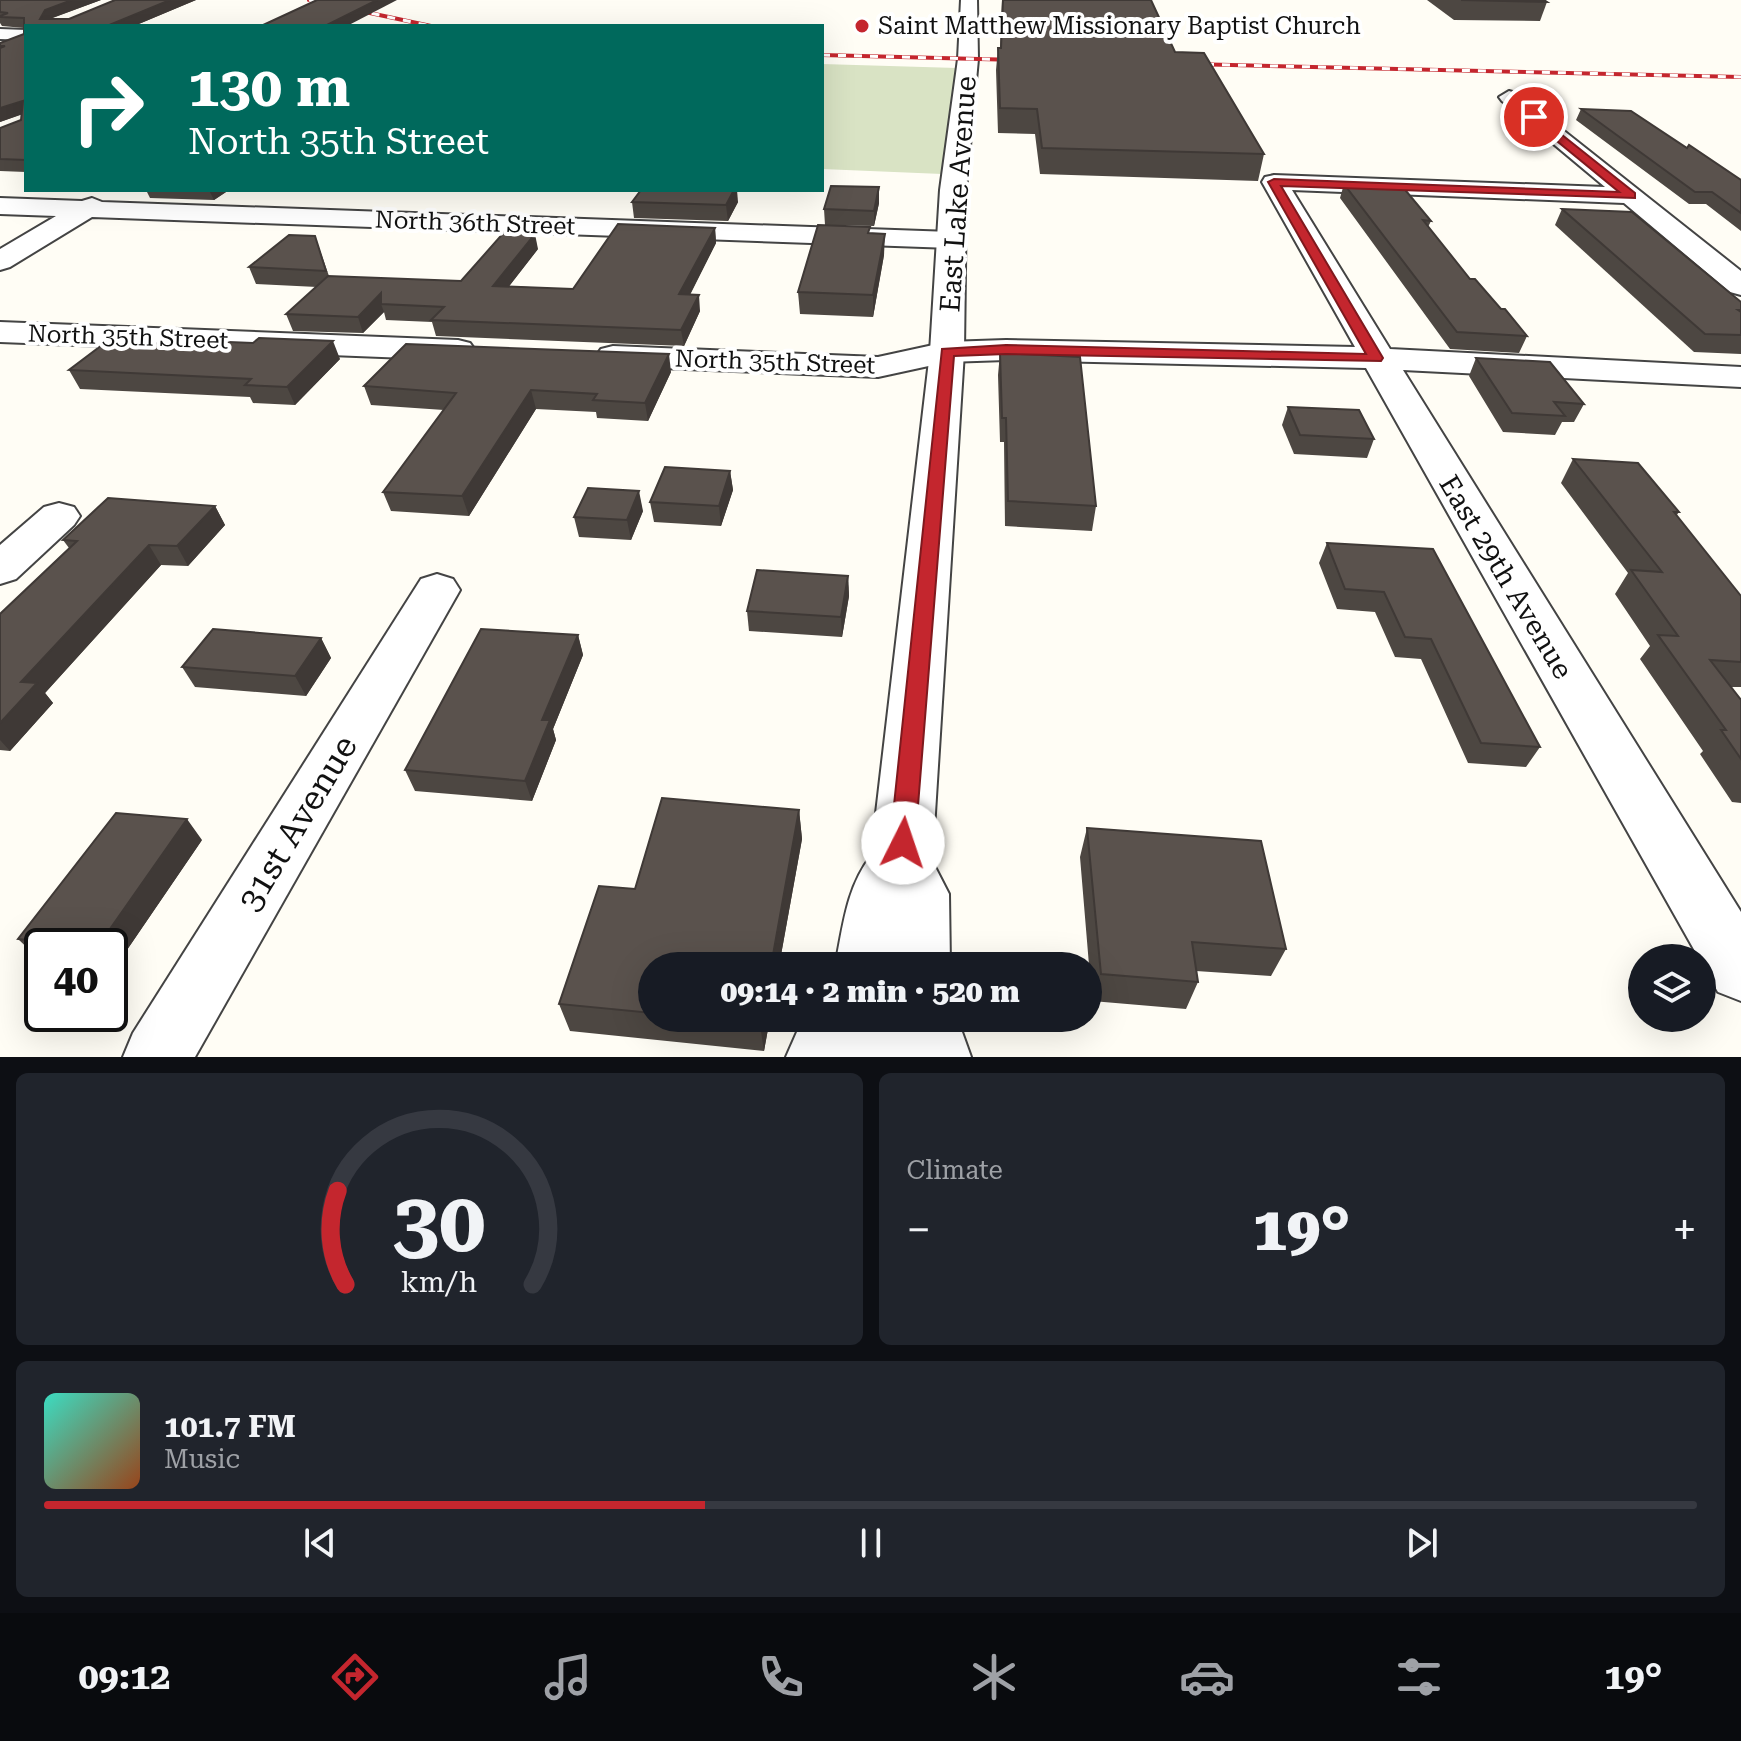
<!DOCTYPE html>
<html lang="en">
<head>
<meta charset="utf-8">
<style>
	:root { --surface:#171b24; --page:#20242c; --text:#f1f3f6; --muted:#9ea1a6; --line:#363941; --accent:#c4262e }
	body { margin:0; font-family:"Roboto Serif",serif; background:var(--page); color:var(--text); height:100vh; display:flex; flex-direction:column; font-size:30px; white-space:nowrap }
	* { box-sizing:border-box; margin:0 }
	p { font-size:26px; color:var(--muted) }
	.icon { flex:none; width:44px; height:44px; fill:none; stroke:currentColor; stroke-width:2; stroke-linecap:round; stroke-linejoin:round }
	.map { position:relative; height:1057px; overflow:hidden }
	.drawer { display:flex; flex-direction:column; gap:16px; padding:16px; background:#0d0f14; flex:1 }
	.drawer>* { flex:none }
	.top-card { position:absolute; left:24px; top:24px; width:800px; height:168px; border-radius:0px; box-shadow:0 8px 32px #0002; background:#00695c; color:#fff; overflow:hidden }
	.fabs { position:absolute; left:1628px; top:944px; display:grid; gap:16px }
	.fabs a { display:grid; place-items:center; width:88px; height:88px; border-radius:50%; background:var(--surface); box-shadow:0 8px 32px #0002; font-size:40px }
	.speed { position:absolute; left:24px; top:928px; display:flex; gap:16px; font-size:40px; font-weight:700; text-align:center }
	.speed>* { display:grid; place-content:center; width:104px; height:104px; border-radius:50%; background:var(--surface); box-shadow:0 8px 32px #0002; line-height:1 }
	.speed .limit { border:4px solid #111; border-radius:12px; background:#fff; color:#111 }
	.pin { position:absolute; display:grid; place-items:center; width:68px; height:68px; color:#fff; margin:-34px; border:4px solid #fff; border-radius:50%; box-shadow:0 2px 8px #0007 }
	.me { position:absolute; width:88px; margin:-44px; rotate:4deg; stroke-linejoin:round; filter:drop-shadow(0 0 6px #0008) }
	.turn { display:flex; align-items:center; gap:28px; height:168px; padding:0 32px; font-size:36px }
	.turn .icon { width:104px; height:104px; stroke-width:2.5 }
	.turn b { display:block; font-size:56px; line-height:68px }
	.big { font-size:60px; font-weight:800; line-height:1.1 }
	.drawer .card { flex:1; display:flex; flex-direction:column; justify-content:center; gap:12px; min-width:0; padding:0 28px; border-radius:12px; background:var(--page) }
	.drawer .dial { align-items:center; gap:0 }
	.dial svg { height:208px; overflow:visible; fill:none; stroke:var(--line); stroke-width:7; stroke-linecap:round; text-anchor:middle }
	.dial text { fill:var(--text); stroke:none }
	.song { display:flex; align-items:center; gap:24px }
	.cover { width:96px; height:96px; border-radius:12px; background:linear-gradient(135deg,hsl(170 70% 55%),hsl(20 70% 35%)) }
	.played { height:8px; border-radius:4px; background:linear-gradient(90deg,var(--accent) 40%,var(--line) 40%) }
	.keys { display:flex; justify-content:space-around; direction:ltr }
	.heat { display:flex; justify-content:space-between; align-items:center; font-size:44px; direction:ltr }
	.drawer .tiles { flex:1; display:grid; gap:16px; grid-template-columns:1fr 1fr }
	.card:last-child { grid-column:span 2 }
	.trip { position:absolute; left:638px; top:952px; width:464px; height:80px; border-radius:40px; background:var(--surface); box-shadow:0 8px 32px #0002; font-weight:800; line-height:80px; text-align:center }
	.menu { display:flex; height:128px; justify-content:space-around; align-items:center; background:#090b0e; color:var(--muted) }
	.menu .icon { width:56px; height:56px }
	.menu .selected { color:var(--accent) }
	.menu b { font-size:36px; color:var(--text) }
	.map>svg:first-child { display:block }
	.cemetery { fill:#d9e3c4 }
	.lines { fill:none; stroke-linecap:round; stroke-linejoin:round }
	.minor-casing { stroke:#444; stroke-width:4 }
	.tertiary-casing { stroke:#444; stroke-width:4 }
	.minor { fill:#fff; fill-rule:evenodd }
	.tertiary { fill:#fff; fill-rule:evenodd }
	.rail-casing { stroke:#c4262e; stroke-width:4 }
	.rail { stroke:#fff; stroke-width:3; stroke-dasharray:8; stroke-linecap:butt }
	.wall { fill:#4d4742 }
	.shaded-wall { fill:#3f3936 }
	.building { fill:#5a524d; stroke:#3f3936; stroke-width:2 }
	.route { fill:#c4262e; stroke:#7f191e; stroke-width:2 }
	.poi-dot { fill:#c4262e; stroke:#fff; stroke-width:3 }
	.labels { text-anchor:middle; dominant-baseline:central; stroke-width:8; stroke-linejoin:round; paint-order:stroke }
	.far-poi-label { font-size:24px; fill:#111; stroke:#fff; text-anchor:start }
	.far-street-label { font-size:24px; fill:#111; stroke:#fff }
	.street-label { font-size:28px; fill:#111; stroke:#fff }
	.near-street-label { font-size:34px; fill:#111; stroke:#fff }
</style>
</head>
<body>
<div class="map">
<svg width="1741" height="1057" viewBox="0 0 1741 1057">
	<rect width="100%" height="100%" fill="#fffdf5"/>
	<path class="cemetery" d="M822,64L957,68L942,174L822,169Z"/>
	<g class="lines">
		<defs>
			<g id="minor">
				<path d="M0,29L26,30V40L0,39Z"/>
				<path d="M1509,91L1516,93L1741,271V295L1730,292L1624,203L1292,190L1390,349L1741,367V387L1403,370L1741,912V1001L1718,992L1366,368L1006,360L947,362L878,377L613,366L601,363L596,356L601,349L613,346L878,357L947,342L1006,340L1355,347L1262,182L1265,177L1274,175L1605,187L1502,101L1499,97Z"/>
				<path d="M0,198L82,201L92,198L102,202L951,232L961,234L965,240L961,246L951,248L92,217L10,267L0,270V249L56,216L0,214Z"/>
				<path d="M0,322L458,340L470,343L475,350L470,357L458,360L0,342Z"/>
				<path d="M59,503L74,507L80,516L74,525L16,579L0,584V545L44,507Z"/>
				<path d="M437,574L453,579L460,590L195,1057H123L133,1033L421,579Z"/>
			</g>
			<g id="tertiary">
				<path d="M961,0H977L978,59L966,190L964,352L932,861L949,894L950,966H835C843,928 846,888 871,856L930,352L940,190L958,59Z"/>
				<path d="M837,1018H957L971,1057H786L797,1032Z"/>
			</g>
		</defs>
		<use href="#minor" class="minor-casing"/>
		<use href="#tertiary" class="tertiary-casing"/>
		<use href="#minor" class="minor"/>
		<use href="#tertiary" class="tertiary"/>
		<defs>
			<g id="rail">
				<path d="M309,0L431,26"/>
				<path d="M822,55L1018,60"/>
				<path d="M1190,64L1741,77"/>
			</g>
		</defs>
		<use href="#rail" class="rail-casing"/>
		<use href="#rail" class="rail"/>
	</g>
	<g class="wall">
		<path d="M0,0H101L50,19H69L115,0H196L134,26H26V172L0,171V128L21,120L22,114L0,122V43L24,34V28L2,26L0,23Z"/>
		<path d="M1002,0H1151L1175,52L1264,154L1258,181L1040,174L1035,134L998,133L996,70L998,48H1000Z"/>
		<path d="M1427,0H1544L1547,2L1540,21L1454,20Z"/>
		<path d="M1581,109L1687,148L1741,180V231L1706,204H1689L1576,120Z"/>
		<path d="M1344,184L1431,221L1428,227L1470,279L1527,336L1519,353L1450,349L1340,198Z"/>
		<path d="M879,187V203L874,226L825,225L824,209Z"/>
		<path d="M146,190H229L214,200L150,198Z"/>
		<path d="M632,202H738L728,221L634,218Z"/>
		<path d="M1562,209L1741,302V354L1694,352L1555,225Z"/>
		<path d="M715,228L716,243L690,295L700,311L684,346L436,336L432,322L386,320L384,312L363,333L293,331L286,314L317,287L256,284L249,267L315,236L329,276L461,281L538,249L509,286L573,289Z"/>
		<path d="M870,233L884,255L873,317L800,314L798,292Z"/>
		<path d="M198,345L340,359L295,405L253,403L250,397L80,389L69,370Z"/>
		<path d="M1000,353L1096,506L1092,531L1005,526L1004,442H1000L998,375Z"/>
		<path d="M1476,358L1584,404L1574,422H1562L1555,435L1503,432L1469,376Z"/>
		<path d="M671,372L648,421L597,418L596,412L536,409L469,516L391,511L383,492L444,410L371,405L364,386Z"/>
		<path d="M1288,407L1374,439L1367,458L1294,454L1282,425Z"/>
		<path d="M1573,459L1679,512L1676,516L1741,596V687H1731L1741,700V803L1732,802L1700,754L1703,751L1640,659L1650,646L1615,594L1628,573L1561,483Z"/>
		<path d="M730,471L733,490L721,526L654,522L650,502Z"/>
		<path d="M215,506L225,525L188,566L161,565L45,693L53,703L10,751L0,750V614L69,548L63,540Z"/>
		<path d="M643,511L631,540L579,537L574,517Z"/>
		<path d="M1327,543L1433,549L1540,747L1526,767L1468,763L1421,659L1395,657L1375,612L1337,609L1319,563Z"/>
		<path d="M848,576L849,596L842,637L749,631L747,611Z"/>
		<path d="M578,635L583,655L553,729L556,740L532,801L415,791L405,770Z"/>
		<path d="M321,638L331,658L306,696L195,687L182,667Z"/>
		<path d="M799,810L802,839L779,966H652V1018H770L764,1051L570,1031L559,1004L635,889Z"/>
		<path d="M1087,828L1286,949L1271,976L1196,971L1198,982L1186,1009L1092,1001L1080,857Z"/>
		<path d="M202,840L116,966H110V946H42V959H39L18,939Z"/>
	</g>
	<g class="shaded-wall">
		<path d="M72,0H101L49,19H40L45,10Z"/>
		<path d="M170,0H196L134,26H107Z"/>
		<path d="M377,0H397L347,26H325Z"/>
		<path d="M23,101L26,113L0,122V108Z"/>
		<path d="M879,187V203L874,226V211Z"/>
		<path d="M209,190H229L214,200Z"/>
		<path d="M734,190H737L738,202L728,221L726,205Z"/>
		<path d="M715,228L716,243L682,310L679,294Z"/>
		<path d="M535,234L538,249L497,302L493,286Z"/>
		<path d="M885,234L884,255L873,317V295Z"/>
		<path d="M381,293V304L384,312L363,333L358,317Z"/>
		<path d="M699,295L700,311L684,346L681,330Z"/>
		<path d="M333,341L340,359L295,405L287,387Z"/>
		<path d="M669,354L671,372L648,421L645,403Z"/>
		<path d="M531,390L536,409L469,516L462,496Z"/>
		<path d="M730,471L733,490L721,526L719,506Z"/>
		<path d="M639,491L643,511L631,540L627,520Z"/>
		<path d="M215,506L225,525L188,566L177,546Z"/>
		<path d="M149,545L161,565L45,693L53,703L10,751L0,740V723L21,682Z"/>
		<path d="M848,576L849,596L842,637L841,617Z"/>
		<path d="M578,635L583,655L553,729L556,740L532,801L525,781L542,720Z"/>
		<path d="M321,638L331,658L306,696L295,676Z"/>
		<path d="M799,810L802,839L779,966H771Z"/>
		<path d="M187,819L202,840L116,966L110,960V946H98Z"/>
		<path d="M761,1018H770L764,1051L760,1025Z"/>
	</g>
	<g class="building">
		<path d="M0,0H72L45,10L40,19H69L115,0H170L107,26H26V160L0,159V128L21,120L23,101L0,108V48L5,46H0V43L24,34V18L0,17V16L8,13L0,12Z"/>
		<path d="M317,0H377L325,26H261Z"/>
		<path d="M1003,0H1151L1175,52L1204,53L1264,154L1042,148L1037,109L1000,108L998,48H1001Z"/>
		<path d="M1461,0H1544L1547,2Z"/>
		<path d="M1581,109L1631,111L1687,148L1689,145L1741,180V213L1712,192H1695Z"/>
		<path d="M1344,184L1402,186L1431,221L1423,220L1470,279H1475L1501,309H1505L1527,336L1457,332Z"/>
		<path d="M831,186L879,187L874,211L824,209Z"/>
		<path d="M641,190H734L726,205L632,202Z"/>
		<path d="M1562,209L1632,212L1741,302V310H1738L1741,312V335L1705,334Z"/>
		<path d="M514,221L535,234L493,286L573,289L618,224L715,228L679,294L699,295L681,330L431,320L444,307L381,304V293L358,317L286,314L328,276L461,281Z"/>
		<path d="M818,225L870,227L868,233L885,234L873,295L798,292Z"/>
		<path d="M289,235L315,236L326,271L249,267Z"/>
		<path d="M259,338L333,341L287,387L245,385L251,379L69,370L106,342L198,345L204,341L253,343Z"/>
		<path d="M406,344L669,354L645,403L593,400L597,394L531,390L462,496L383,492L456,393L364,386Z"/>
		<path d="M1000,353L1080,357L1096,506L1008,501L1006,418H1002Z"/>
		<path d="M1476,358L1550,362L1584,404L1554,402L1565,416L1512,413Z"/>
		<path d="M1288,407L1359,410L1374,439L1300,435Z"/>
		<path d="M1573,459L1638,463L1679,512H1674L1741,596V662L1710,660L1741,700V759L1721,730H1726L1658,635L1678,636L1631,570L1662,572Z"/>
		<path d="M665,467L730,471L719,506L650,502Z"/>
		<path d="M588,488L639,491L627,520L574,517Z"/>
		<path d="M108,498L215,506L177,546L149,545L21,682L37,683L0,723V614L77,541L63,540Z"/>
		<path d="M1327,543L1433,549L1540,747L1481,743L1431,639L1405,637L1384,592L1345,589Z"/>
		<path d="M757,570L848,576L841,617L747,611Z"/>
		<path d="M213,629L321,638L295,676L182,667Z"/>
		<path d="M481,629L578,635L542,720H550L525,781L405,770Z"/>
		<path d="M662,798L799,810L771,966H652V1013L559,1004L599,886L635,889Z"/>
		<path d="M116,813L187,819L98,946H84L18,939Z"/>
		<path d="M1087,828L1261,841L1286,949L1192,942L1198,982L1101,974Z"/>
		<path d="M696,1018H761L760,1025Z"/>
	</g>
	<path class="route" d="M1530,115H1537L1635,193V198L1281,186L1383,358L1381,361L1006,354L954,356L915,843L911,850L903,854L894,850L890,843L942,349L1006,345L1366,354L1268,182L1274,179L1619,192L1530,119Z"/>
	<circle class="poi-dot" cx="862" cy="26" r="8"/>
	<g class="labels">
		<g class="far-poi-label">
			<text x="878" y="26">Saint Matthew Missionary Baptist Church</text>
		</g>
		<g class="far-street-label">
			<text transform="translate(475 223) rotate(2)">North 36th Street</text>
			<text transform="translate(128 337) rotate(2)">North 35th Street</text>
			<text transform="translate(775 362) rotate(2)">North 35th Street</text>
		</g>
		<g class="street-label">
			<text transform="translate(958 194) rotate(-86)">East Lake Avenue</text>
			<text transform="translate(1506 577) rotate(59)">East 29th Avenue</text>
		</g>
		<g class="near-street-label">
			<text transform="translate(297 823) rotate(-59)">31st Avenue</text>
		</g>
	</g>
</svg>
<div class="fabs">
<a><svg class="icon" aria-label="layers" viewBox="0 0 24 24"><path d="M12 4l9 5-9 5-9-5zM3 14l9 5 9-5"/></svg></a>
</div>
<div class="speed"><div class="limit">40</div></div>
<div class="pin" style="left:1534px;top:117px;background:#d93025"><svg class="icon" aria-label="arrive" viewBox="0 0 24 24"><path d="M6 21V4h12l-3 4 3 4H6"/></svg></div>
<svg class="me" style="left:903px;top:843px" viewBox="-20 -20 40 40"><circle r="19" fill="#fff"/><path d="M0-13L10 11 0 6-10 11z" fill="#c4262e"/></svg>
<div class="trip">09:14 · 2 min · 520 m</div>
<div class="top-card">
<div class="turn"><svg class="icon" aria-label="right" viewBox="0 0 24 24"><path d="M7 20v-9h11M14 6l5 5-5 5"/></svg><div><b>130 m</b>North 35th Street</div></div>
</div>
</div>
<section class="drawer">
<div class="tiles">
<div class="card dial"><svg viewBox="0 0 100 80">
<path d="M14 69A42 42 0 1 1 86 69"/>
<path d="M14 69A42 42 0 0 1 11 33" stroke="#c4262e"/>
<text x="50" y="56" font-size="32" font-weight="700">30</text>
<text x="50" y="72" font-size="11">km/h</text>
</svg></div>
<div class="card"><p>Climate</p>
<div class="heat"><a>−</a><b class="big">19°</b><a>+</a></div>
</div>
<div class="card">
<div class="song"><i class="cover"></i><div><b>101.7 FM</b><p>Music</p></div></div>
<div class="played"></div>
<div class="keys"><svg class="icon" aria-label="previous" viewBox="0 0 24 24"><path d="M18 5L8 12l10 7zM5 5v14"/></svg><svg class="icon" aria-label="pause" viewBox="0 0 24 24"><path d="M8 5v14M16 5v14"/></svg><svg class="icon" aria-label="next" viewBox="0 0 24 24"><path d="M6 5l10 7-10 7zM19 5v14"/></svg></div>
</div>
</div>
</section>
<nav class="menu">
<b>09:12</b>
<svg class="icon selected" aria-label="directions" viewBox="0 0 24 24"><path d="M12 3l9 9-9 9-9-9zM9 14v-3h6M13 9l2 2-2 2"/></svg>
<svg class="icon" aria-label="music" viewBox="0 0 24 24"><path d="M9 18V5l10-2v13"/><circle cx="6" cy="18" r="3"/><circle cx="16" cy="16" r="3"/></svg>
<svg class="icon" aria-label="phone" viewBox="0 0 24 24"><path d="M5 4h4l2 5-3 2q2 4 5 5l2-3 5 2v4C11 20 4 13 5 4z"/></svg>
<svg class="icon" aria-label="climate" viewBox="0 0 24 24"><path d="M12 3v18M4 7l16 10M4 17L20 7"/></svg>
<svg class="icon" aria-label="car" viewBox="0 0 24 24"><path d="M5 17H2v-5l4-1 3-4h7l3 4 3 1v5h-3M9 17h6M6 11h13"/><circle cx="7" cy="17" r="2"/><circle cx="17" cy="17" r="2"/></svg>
<svg class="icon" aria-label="filters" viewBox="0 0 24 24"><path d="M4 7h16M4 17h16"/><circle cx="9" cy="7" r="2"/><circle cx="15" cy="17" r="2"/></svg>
<b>19°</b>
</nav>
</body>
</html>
